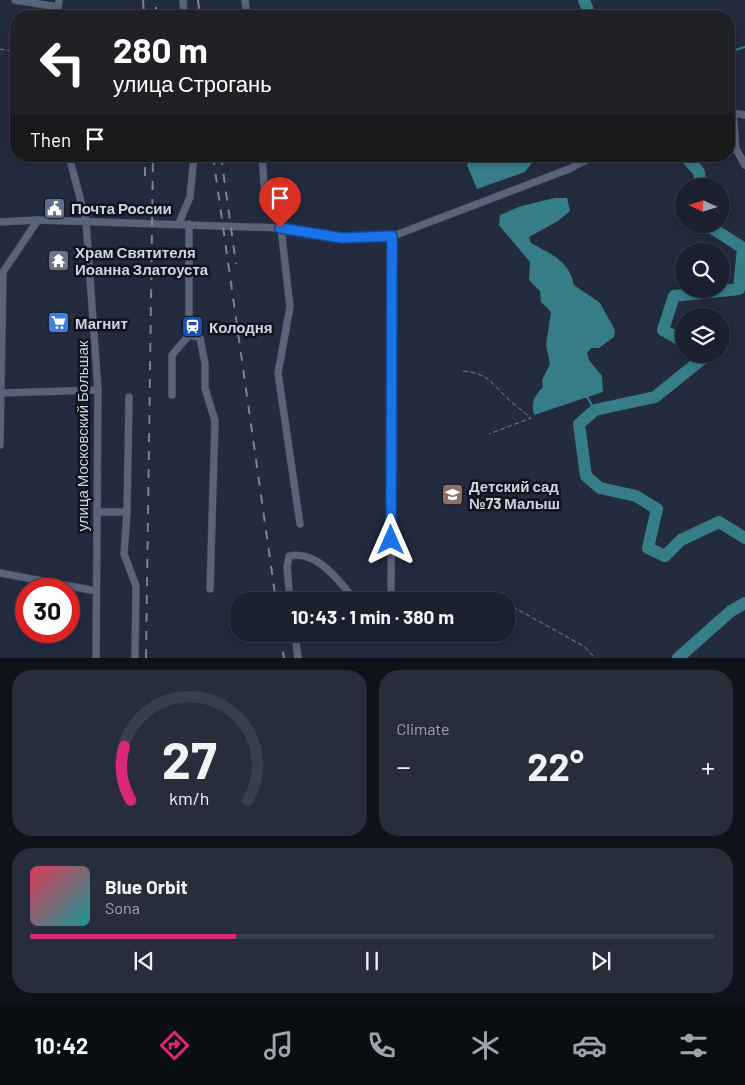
<!DOCTYPE html>
<html lang="en">
<head>
<meta charset="utf-8">
<style>
	:root { --surface:#1a202e; --page:#272d3a; --text:#f1f3f6; --muted:#9fa3aa; --line:#383e4a; --accent:#db2777 }
	body { margin:0; font-family:Barlow,sans-serif; background:var(--page); color:var(--text); height:100vh; display:flex; flex-direction:column; font-size:19px; white-space:nowrap }
	* { box-sizing:border-box; margin:0 }
	p { font-size:16px; color:var(--muted) }
	.icon { flex:none; width:28px; height:28px; fill:none; stroke:currentColor; stroke-width:2; stroke-linecap:round; stroke-linejoin:round }
	.map { position:relative; height:658px; overflow:hidden }
	.sheet { display:flex; flex-direction:column; gap:12px; padding:12px; background:#0e1219; flex:1 }
	.sheet>* { flex:none }
	.banner { position:absolute; left:10px; top:10px; width:725px; height:152px; border-radius:20px; box-shadow:0 2px 8px #0003,0 0 0 1px var(--line); background:#202124; color:#fff; overflow:hidden }
	.needle { width:32px; rotate:274deg }
	.fabs { position:absolute; left:675px; top:178px; display:grid; gap:10px }
	.fabs a { display:grid; place-items:center; width:55px; height:55px; border-radius:50%; background:var(--surface); box-shadow:0 2px 8px #0003,0 0 0 1px var(--line); font-size:25px }
	.speed { position:absolute; left:15px; top:578px; display:flex; gap:10px; font-size:25px; font-weight:700; text-align:center }
	.speed>* { display:grid; place-content:center; width:65px; height:65px; border-radius:50%; background:var(--surface); box-shadow:0 2px 8px #0003,0 0 0 1px var(--line); line-height:1 }
	.speed .limit { border:8px solid #d22; background:#fff; color:#111 }
	.pin { position:absolute; display:grid; place-items:center; width:42px; height:42px; color:#fff; margin:-51px -21px; border-radius:50% 50% 50% 0; rotate:-45deg; box-shadow:0 0 5px #0007 }
	.pin .icon { rotate:45deg }
	.me { position:absolute; width:55px; margin:-28px; rotate:0deg; stroke-linejoin:round; filter:drop-shadow(0 0 4px #0008) }
	.turn { display:flex; align-items:center; gap:18px; height:105px; padding:0 20px; font-size:22px }
	.turn .icon { width:65px; height:65px; stroke-width:2.5 }
	.turn b { display:block; font-size:35px; line-height:42px }
	.then { display:flex; align-items:center; height:48px; padding:0 20px; background:#0003; gap:10px; font-size:19px }
	.big { font-size:38px; font-weight:700; line-height:1.1 }
	.sheet .tile { flex:1; display:flex; flex-direction:column; justify-content:center; gap:8px; min-width:0; padding:0 18px; border-radius:20px; background:var(--page) }
	.sheet .dial { align-items:center; gap:0 }
	.dial svg { height:130px; overflow:visible; fill:none; stroke:var(--line); stroke-width:7; stroke-linecap:round; text-anchor:middle }
	.dial text { fill:var(--text); stroke:none }
	.song { display:flex; align-items:center; gap:15px }
	.cover { width:60px; height:60px; border-radius:8px; background:linear-gradient(135deg,hsl(350 70% 55%),hsl(180 70% 35%)) }
	.played { height:5px; border-radius:2px; background:linear-gradient(90deg,var(--accent) 30%,var(--line) 30%) }
	.keys { display:flex; justify-content:space-around; direction:ltr }
	.heat { display:flex; justify-content:space-between; align-items:center; font-size:28px; direction:ltr }
	.sheet .tiles { flex:1; display:grid; gap:12px; grid-template-columns:1fr 1fr }
	.tile:last-child { grid-column:span 2 }
	.trip { position:absolute; left:230px; top:592px; width:285px; height:50px; border-radius:20px; background:var(--surface); box-shadow:0 2px 8px #0003,0 0 0 1px var(--line); font-weight:700; line-height:50px; text-align:center }
	.menu { display:flex; height:80px; justify-content:space-around; align-items:center; background:#0a0d12; color:var(--muted) }
	.menu .icon { width:35px; height:35px }
	.menu .active { color:var(--accent) }
	.menu b { font-size:22px; color:var(--text) }
	.map>svg:first-child { display:block }
	.water { fill:#377d88 }
	.lines { fill:none; stroke-linecap:round; stroke-linejoin:round }
	.stream { stroke:#377d88; stroke-width:2 }
	.river { stroke:#377d88; stroke-width:12 }
	.minor-casing { stroke:#3e4656; stroke-width:8 }
	.path { stroke:#767d8d; stroke-width:1; stroke-dasharray:5 2.5; stroke-linecap:butt }
	.minor { stroke:#596379; stroke-width:7 }
	.rail { stroke:#7b8292; stroke-width:2; stroke-dasharray:9 9; stroke-linecap:butt }
	.route-casing { stroke:#114b97; stroke-width:12 }
	.route { stroke:#1a73e8; stroke-width:9 }
	.labels { text-anchor:middle; dominant-baseline:central; stroke-width:5; stroke-linejoin:round; paint-order:stroke }
	.poi-label { font-size:15px; font-weight:bold; fill:#ced4e1; stroke:#10141d; text-anchor:start }
	.street-label { font-size:15px; fill:#ced4e1; stroke:#10141d }
</style>
</head>
<body>
<div class="map">
<svg width="745" height="658" viewBox="0 0 745 658">
	<rect width="100%" height="100%" fill="#232b3e"/>
	<g class="water">
		<path d="M471,156H537L525,172L477,189L467,165Z"/>
		<path d="M555,198H567L570,211L558,221L529,237L531,243C552,255 569,260 574,285L600,303L615,330L614,337L599,348H591L587,353L589,360L602,376L603,392L534,415C531,403 534,396 543,387L542,380L550,364L546,345L551,312L541,302L540,291L529,280L530,262L499,225L500,215L521,206Z"/>
	</g>
	<g class="lines">
		<g class="stream">
			<path d="M729,52L745,47"/>
			<path d="M587,397L595,410"/>
		</g>
		<g class="river">
			<path d="M584,0L590,16"/>
			<path d="M685,156L699,172L701,186"/>
			<path d="M684,342L663,330L674,296L739,289L743,248L706,224"/>
			<path d="M705,354L707,355L655,397L595,410L579,424L586,476L600,488L636,496L657,509L648,548L665,556L681,540L719,522L745,538"/>
			<path d="M678,658L731,611L745,603"/>
		</g>
		<defs>
			<g id="minor">
				<path d="M15,0L58,7"/>
				<path d="M183,0L184,16"/>
				<path d="M245,0L247,16"/>
				<path d="M57,16L59,0"/>
				<path d="M731,113L745,115"/>
				<path d="M733,113L736,149L745,165"/>
				<path d="M69,156L86,221L98,390L96,658"/>
				<path d="M262,156L265,197L280,208L281,228L342,238L393,236L391,596L387,601"/>
				<path d="M0,222L38,220"/>
				<path d="M179,223L190,197L194,156"/>
				<path d="M393,236L569,169L594,156"/>
				<path d="M189,335L200,338L205,364V388L215,421L210,589"/>
				<path d="M0,393L98,390"/>
				<path d="M172,395V355L189,335V224"/>
				<path d="M0,445L3,272L38,220L281,228L290,307L278,373L300,524"/>
				<path d="M97,512H127L124,554L136,586L135,658"/>
				<path d="M127,512L129,397"/>
				<path d="M0,573L96,591"/>
				<path d="M290,601L287,567L289,556C319,550 339,582 356,601"/>
				<path d="M295,634L298,658"/>
			</g>
		</defs>
		<use href="#minor" class="minor-casing"/>
		<g class="path">
			<path d="M0,49L16,52"/>
			<path d="M463,371C486,373 491,382 506,397C514,405 523,411 531,418L489,434"/>
			<path d="M399,598C423,588 475,593 501,601"/>
			<path d="M506,603L585,647L595,658"/>
		</g>
		<use href="#minor" class="minor"/>
		<g class="rail">
			<path d="M143,0L144,16"/>
			<path d="M198,0L200,16"/>
			<path d="M156,16V0"/>
			<path d="M213,156L276,601"/>
			<path d="M221,156L236,264"/>
			<path d="M145,176V156"/>
			<path d="M280,634L284,658"/>
			<path d="M146,658L153,156"/>
		</g>
	</g>
	<g class="lines">
		<defs>
			<path id="route" d="M280,228L342,238L392,236L391,540"/>
		</defs>
		<use href="#route" class="route-casing"/>
		<use href="#route" class="route"/>
	</g>
	<defs>
		<symbol id="civic-square" viewBox="-11 -11 22 22"><rect x="-9" y="-9" width="18" height="18" rx="4" fill="#5c6f8a" stroke="#10141d"/><path d="M-.6-6.5H3V-4.5H.6V-3L4-1V1h2V6H-6V1h2V-1L-.6-3ZM-1.2 2.5V6h2.4V2.5Z" fill="#fff"/></symbol>
		<symbol id="temple-square" viewBox="-11 -11 22 22"><rect x="-9" y="-9" width="18" height="18" rx="4" fill="#6b7280" stroke="#10141d"/><path d="M0-6L5-2H3V0L6.5 2.5H4V6H1.5V3h-3V6H-4V2.5H-6.5L-3 0V-2H-5Z" fill="#fff"/></symbol>
		<symbol id="supermarket-square" viewBox="-11 -11 22 22"><rect x="-9" y="-9" width="18" height="18" rx="4" fill="#3f7fe0" stroke="#10141d"/><path d="M-6-5.5h2.5l.6 2H6L4.5 2H-2.5L-4.4-4H-6ZM-1.5 3.2a1.3 1.3 0 1 0 .1 0ZM3 3.2a1.3 1.3 0 1 0 .1 0Z" fill="#fff"/></symbol>
		<symbol id="station-square" viewBox="-11 -11 22 22"><rect x="-9" y="-9" width="18" height="18" rx="4" fill="#1a4fb4" stroke="#10141d"/><path d="M-3-6H3Q5-6 5-4V2Q5 4 3 4L4.5 6H3L1.5 4h-3L-3 6H-4.5L-3 4Q-5 4-5 2V-4Q-5-6-3-6ZM-3.5-4v3h7v-3ZM-3.5 1v1.5H-2V1ZM2 1v1.5H3.5V1Z" fill="#fff"/></symbol>
		<symbol id="school-square" viewBox="-11 -11 22 22"><rect x="-9" y="-9" width="18" height="18" rx="4" fill="#8d6e63" stroke="#10141d"/><path d="M0-5L7-2L0 1L-7-2ZM-4 1L0 2.5L4 1V4Q0 6-4 4Z" fill="#fff"/></symbol>
	</defs>
	<g fill-rule="evenodd">
		<use href="#civic-square" x="42" y="196" width="25" height="25"/>
		<use href="#temple-square" x="46" y="248" width="25" height="25"/>
		<use href="#supermarket-square" x="46" y="310" width="25" height="25"/>
		<use href="#station-square" x="180" y="314" width="25" height="25"/>
		<use href="#school-square" x="440" y="482" width="25" height="25"/>
	</g>
	<g class="labels">
		<g class="poi-label">
			<text x="71" y="208">Почта России</text>
			<text x="75" y="252">Храм Святителя<tspan x="75" dy="17">Иоанна Златоуста</tspan></text>
			<text x="75" y="323">Магнит</text>
			<text x="209" y="327">Колодня</text>
			<text x="469" y="486">Детский сад<tspan x="469" dy="17">№73 Малыш</tspan></text>
		</g>
		<g class="street-label">
			<text transform="translate(82 436) rotate(-90)">улица Московский Большак</text>
		</g>
	</g>
</svg>
<div class="fabs">
<a><svg class="needle" viewBox="-14 -14 28 28"><path d="M0-13l5 13h-10z" fill="#e53935"/><path d="M0 13l5-13h-10z" fill="#9fa3aa"/></svg></a>
<a><svg class="icon" aria-label="search" viewBox="0 0 24 24"><circle cx="10" cy="10" r="6"/><path d="M15 15l6 6"/></svg></a>
<a><svg class="icon" aria-label="layers" viewBox="0 0 24 24"><path d="M12 4l9 5-9 5-9-5zM3 14l9 5 9-5"/></svg></a>
</div>
<div class="speed"><div class="limit">30</div></div>
<div class="pin" style="left:280px;top:228px;background:#d93025"><svg class="icon" aria-label="arrive" viewBox="0 0 24 24"><path d="M6 21V4h12l-3 4 3 4H6"/></svg></div>
<svg class="me" style="left:391px;top:540px" viewBox="-20 -20 40 40"><path d="M0-17L14 15 0 8-14 15z" fill="#1a73e8" stroke="#fff" stroke-width="4"/></svg>
<div class="trip">10:43 · 1 min · 380 m</div>
<div class="banner">
<div class="turn"><svg class="icon" aria-label="left" viewBox="0 0 24 24"><path d="M17 20v-9H6M10 6l-5 5 5 5"/></svg><div><b>280 m</b>улица Строгань</div></div>
<div class="then">Then<svg class="icon" aria-label="arrive" viewBox="0 0 24 24"><path d="M6 21V4h12l-3 4 3 4H6"/></svg></div>
</div>
</div>
<section class="sheet">
<div class="tiles">
<div class="tile dial"><svg viewBox="0 0 100 80">
<path d="M14 69A42 42 0 1 1 86 69"/>
<path d="M14 69A42 42 0 0 1 10 36" stroke="#db2777"/>
<text x="50" y="56" font-size="32" font-weight="700">27</text>
<text x="50" y="72" font-size="11">km/h</text>
</svg></div>
<div class="tile"><p>Climate</p>
<div class="heat"><a>−</a><b class="big">22°</b><a>+</a></div>
</div>
<div class="tile">
<div class="song"><i class="cover"></i><div><b>Blue Orbit</b><p>Sona</p></div></div>
<div class="played"></div>
<div class="keys"><svg class="icon" aria-label="previous" viewBox="0 0 24 24"><path d="M18 5L8 12l10 7zM5 5v14"/></svg><svg class="icon" aria-label="pause" viewBox="0 0 24 24"><path d="M8 5v14M16 5v14"/></svg><svg class="icon" aria-label="next" viewBox="0 0 24 24"><path d="M6 5l10 7-10 7zM19 5v14"/></svg></div>
</div>
</div>
</section>
<nav class="menu">
<b>10:42</b>
<svg class="icon active" aria-label="directions" viewBox="0 0 24 24"><path d="M12 3l9 9-9 9-9-9zM9 14v-3h6M13 9l2 2-2 2"/></svg>
<svg class="icon" aria-label="music" viewBox="0 0 24 24"><path d="M9 18V5l10-2v13"/><circle cx="6" cy="18" r="3"/><circle cx="16" cy="16" r="3"/></svg>
<svg class="icon" aria-label="phone" viewBox="0 0 24 24"><path d="M5 4h4l2 5-3 2q2 4 5 5l2-3 5 2v4C11 20 4 13 5 4z"/></svg>
<svg class="icon" aria-label="climate" viewBox="0 0 24 24"><path d="M12 3v18M4 7l16 10M4 17L20 7"/></svg>
<svg class="icon" aria-label="car" viewBox="0 0 24 24"><path d="M5 17H2v-5l4-1 3-4h7l3 4 3 1v5h-3M9 17h6M6 11h13"/><circle cx="7" cy="17" r="2"/><circle cx="17" cy="17" r="2"/></svg>
<svg class="icon" aria-label="filters" viewBox="0 0 24 24"><path d="M4 7h16M4 17h16"/><circle cx="9" cy="7" r="2"/><circle cx="15" cy="17" r="2"/></svg>
</nav>
</body>
</html>
